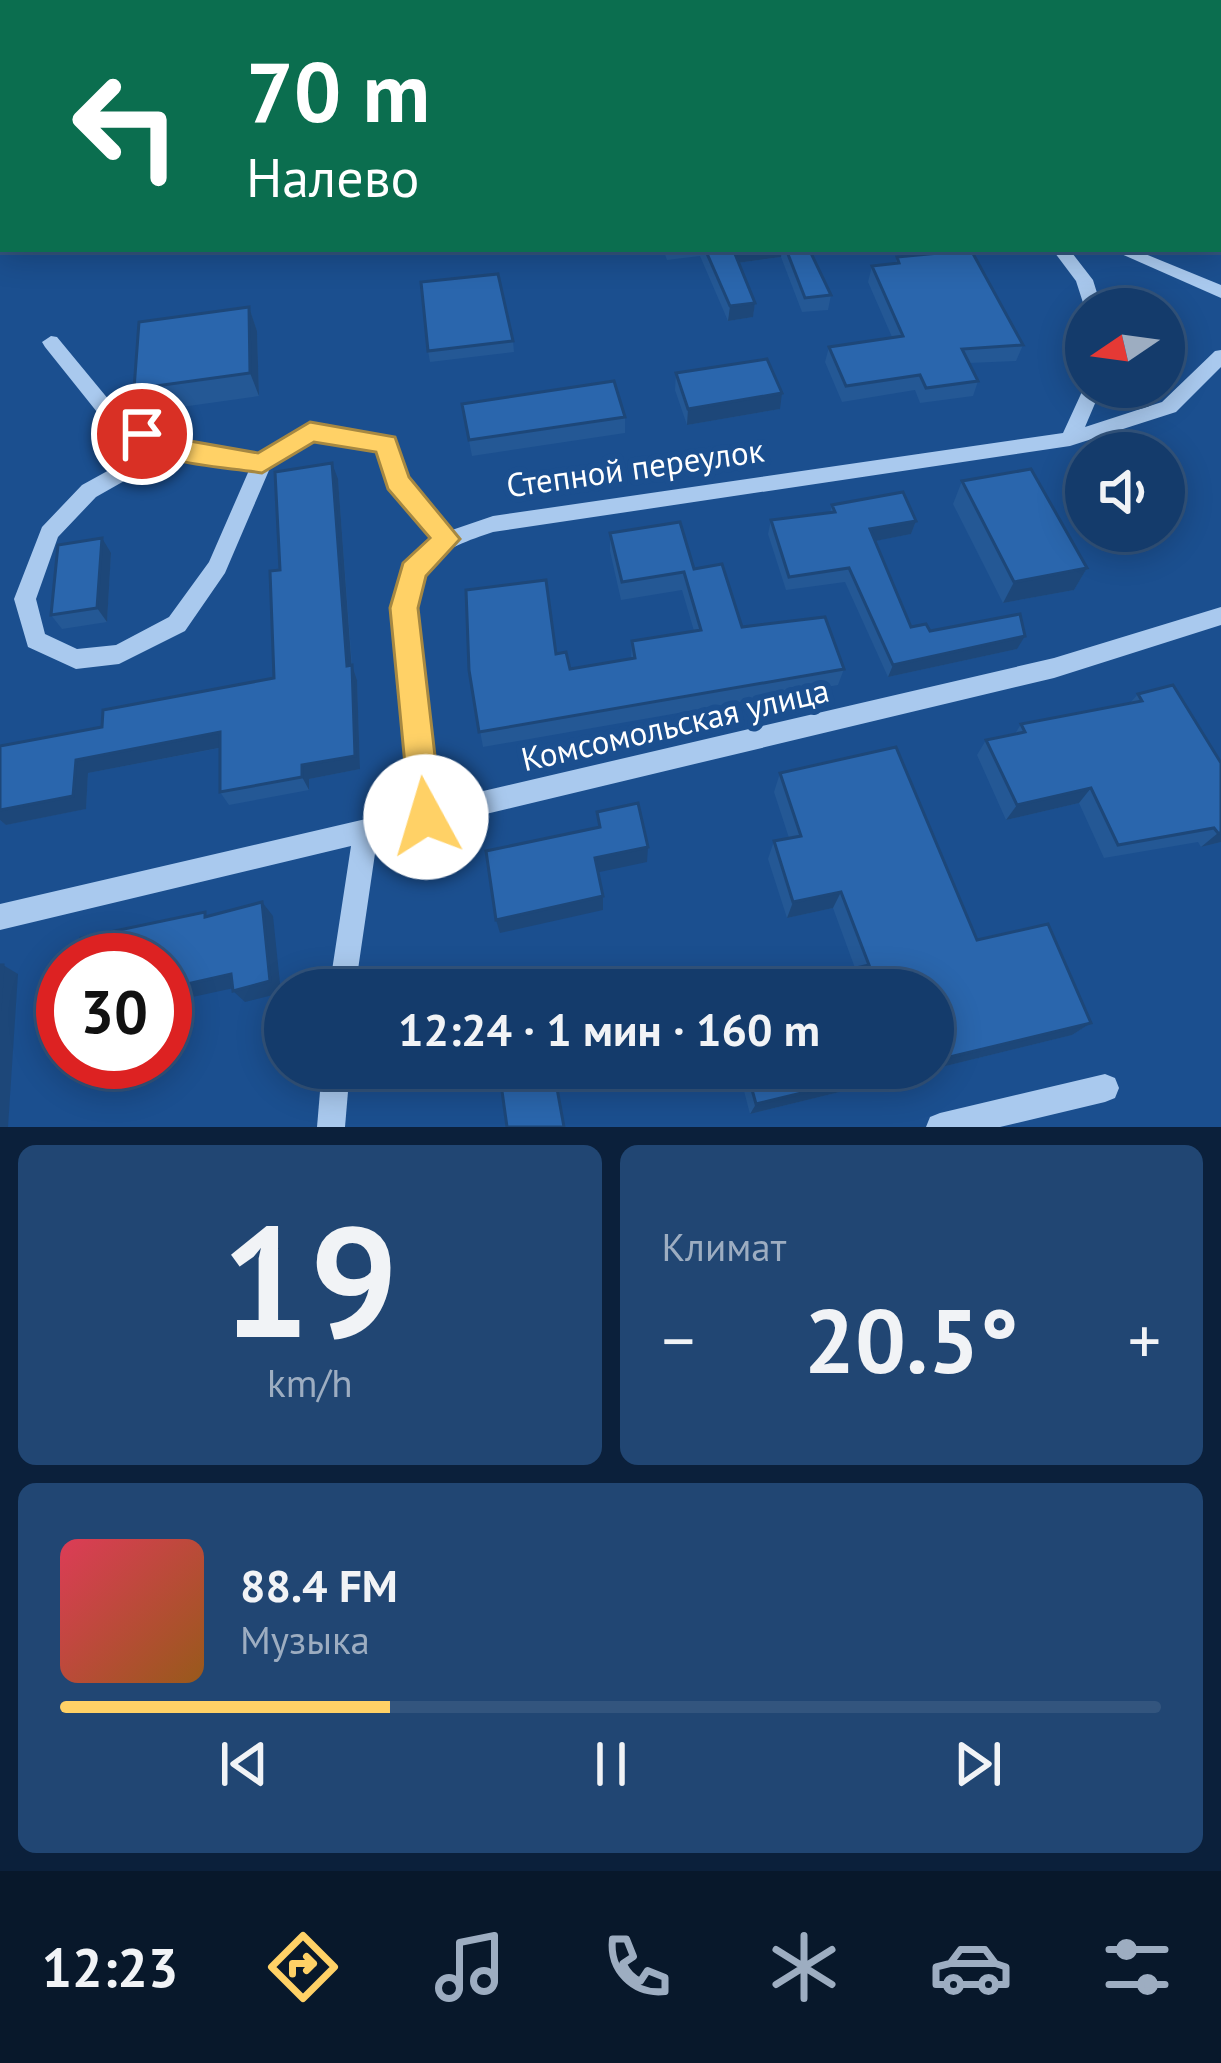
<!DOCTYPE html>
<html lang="ru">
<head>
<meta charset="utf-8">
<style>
	:root { --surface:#143b6b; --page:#214673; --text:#f1f3f6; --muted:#9dadc1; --line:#33557e; --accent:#ffd166 }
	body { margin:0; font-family:"PT Sans",sans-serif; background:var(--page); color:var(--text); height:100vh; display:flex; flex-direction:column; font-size:45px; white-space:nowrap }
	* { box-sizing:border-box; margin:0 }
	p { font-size:39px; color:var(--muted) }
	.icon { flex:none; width:66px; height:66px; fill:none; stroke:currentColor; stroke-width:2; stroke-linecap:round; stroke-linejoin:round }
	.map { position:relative; height:1127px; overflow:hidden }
	.side { display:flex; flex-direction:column; gap:18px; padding:18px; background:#0b203b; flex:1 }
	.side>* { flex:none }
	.guide { position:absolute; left:0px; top:0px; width:1221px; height:252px; box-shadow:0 6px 30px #0003,0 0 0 3px var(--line); background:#0b6e4f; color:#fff; overflow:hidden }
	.needle { width:78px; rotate:257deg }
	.buttons { position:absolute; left:1065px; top:288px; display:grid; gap:24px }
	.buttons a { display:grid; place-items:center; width:120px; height:120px; border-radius:50%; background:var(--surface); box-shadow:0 6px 30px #0003,0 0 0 3px var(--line); font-size:60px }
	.speed { position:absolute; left:36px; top:933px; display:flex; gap:24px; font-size:60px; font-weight:700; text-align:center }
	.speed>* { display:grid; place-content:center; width:156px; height:156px; border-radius:50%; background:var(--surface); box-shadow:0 6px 30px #0003,0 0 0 3px var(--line); line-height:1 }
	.speed .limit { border:18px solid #d22; background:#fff; color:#111 }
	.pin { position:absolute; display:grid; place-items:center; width:102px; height:102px; color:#fff; margin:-51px; border:6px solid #fff; border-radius:50%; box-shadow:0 3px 12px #0007 }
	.me { position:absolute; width:132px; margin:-66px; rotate:354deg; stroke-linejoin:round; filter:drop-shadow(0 0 9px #0008) }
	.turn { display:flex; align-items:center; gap:42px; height:252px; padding:0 48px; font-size:54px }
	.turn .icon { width:156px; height:156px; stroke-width:2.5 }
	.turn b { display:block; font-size:84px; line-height:102px }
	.big { font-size:90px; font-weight:800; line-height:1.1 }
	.side .tile { flex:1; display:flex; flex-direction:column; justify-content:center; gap:18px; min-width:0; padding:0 42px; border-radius:18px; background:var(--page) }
	.side .dial { align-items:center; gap:0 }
	.dial b { font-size:156px; line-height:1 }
	.song { display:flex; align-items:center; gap:36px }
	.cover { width:144px; height:144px; border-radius:18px; background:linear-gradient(135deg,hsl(350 70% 55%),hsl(30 70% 35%)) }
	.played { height:12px; border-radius:6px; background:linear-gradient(90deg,var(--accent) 30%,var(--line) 30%) }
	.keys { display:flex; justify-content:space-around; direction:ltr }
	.heat { display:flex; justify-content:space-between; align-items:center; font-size:66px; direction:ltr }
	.side .tiles { flex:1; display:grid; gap:18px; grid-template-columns:1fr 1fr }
	.tile:last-child { grid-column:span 2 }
	.trip { position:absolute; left:264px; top:969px; width:690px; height:120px; border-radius:60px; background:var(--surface); box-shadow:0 6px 30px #0003,0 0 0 3px var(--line); font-weight:800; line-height:120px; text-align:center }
	.tab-bar { display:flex; height:192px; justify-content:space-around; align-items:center; background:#08182b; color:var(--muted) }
	.tab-bar .icon { width:84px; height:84px }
	.tab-bar .active { color:var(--accent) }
	.tab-bar b { font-size:54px; color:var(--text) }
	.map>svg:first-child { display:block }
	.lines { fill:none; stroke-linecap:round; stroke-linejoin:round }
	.stream { stroke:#9cc4f0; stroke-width:6 }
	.minor { fill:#a9c9ee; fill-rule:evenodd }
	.wall { fill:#245895 }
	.shaded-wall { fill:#1d4779 }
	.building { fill:#2a66ad; stroke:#1d4779; stroke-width:3 }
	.route { fill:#ffd166; stroke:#a68842; stroke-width:3 }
	.labels { text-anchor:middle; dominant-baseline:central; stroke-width:12; stroke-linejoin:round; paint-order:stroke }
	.street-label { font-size:33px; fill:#fff; stroke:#1b4f8f }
</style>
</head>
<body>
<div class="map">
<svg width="1221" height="1127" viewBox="0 0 1221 1127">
	<rect width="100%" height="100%" fill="#1b4f8f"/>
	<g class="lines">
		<g class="stream">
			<path d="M59,3L64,0"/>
			<path d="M0,97L3,102"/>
		</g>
		<g class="minor">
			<rect x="0" y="161" width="3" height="10"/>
			<path d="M1052,249H1069L1093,280L1102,309H1086V312L1076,281Z"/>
			<path d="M1110,249H1133L1221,285V298Z"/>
			<path d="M51,336L57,337L123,417L172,440L259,455L310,425L393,439L407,478L452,530L493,516L1063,433L1086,383V387H1102L1085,427L1162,402L1215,351L1221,350V367L1176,412L1070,446L493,532C470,540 443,548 427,568C401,601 430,757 436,802L1054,658L1221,607V625L1054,678L377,840L355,990H329L351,846L0,930V904L413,808C406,753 378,609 406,564C413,553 424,545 434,539L391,486L378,450L313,440L270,468L225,573L185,631L119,664L76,669L28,647L14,599L42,527L82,485L151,447L109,427L45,347L42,342ZM170,455L250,468L209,562L169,617L116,645L77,649L45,634L36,599L58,537L96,497Z"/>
			<path d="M322,1068H350L345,1127H317Z"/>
			<path d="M1105,1074L1115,1078L1119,1088L1115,1098L1105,1102L1000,1127H926L930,1117L940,1113Z"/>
		</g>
	</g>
	<g class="wall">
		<rect x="0" y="175" width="3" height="42"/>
		<path d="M663,249H809L831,295L828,310L802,312L781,257L738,263L755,303L753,317L728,321L700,256L667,260Z"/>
		<path d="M897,257L1023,345L1016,361L969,363L978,381L973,396L920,403L915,390L842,402L825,362L829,347L892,337L868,282L872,266L895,264Z"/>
		<path d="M249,307L257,331L259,396L146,412L134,389Z"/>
		<path d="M513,341L514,352L430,362L428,351Z"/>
		<path d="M676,373L780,409L687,425L675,390Z"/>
		<path d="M462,404L625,417V433L472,456Z"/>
		<path d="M338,479L352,665L357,680L360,769L309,779V790L229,805L220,792V748L88,773L86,809L6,825L0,820V746L102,727L274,678L280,570Z"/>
		<path d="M962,481L1087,568L1074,590L1003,603L953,504Z"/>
		<path d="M832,505L916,521L911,534L874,541L911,627L1017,649L888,677L845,582L786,590L768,534L771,520L830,513Z"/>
		<path d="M610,533L694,569L742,627L844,669L838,685L483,747L469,670L556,654L570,669L631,659L632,641L694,631L682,590L621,600L610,551Z"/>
		<path d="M111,553L107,622L62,629L51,615Z"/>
		<path d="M1138,694L1221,763V842L1201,847L1198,842L1104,858L1079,803L1006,820L977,755L986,740L1015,734L1021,724L1130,703Z"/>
		<path d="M780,773L977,940L1091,1023L1072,1035L750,1114L738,1068H933L855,968L833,908L787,918L768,859L774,841L789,838L774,792Z"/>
	</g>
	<g class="shaded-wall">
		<path d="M732,249H782L781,257L730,264Z"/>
		<path d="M755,303L753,317L728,321L730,306Z"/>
		<path d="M249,307L257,331L259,396L250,373Z"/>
		<path d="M782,393L780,409L687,425L688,409Z"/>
		<path d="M332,463L338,479L352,671V665L357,680L360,769L309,779V790L302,777V765L347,666Z"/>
		<path d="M916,521L911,534L865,543L870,529Z"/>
		<path d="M102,538L111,553L107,622L97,608Z"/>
		<path d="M1087,568L1074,590L1003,603L1014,582Z"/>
		<path d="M1025,636L1017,649L888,677L893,665Z"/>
		<path d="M220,732L229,746L88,773L86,809L6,825L0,820V810L76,760Z"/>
		<path d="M1091,788L1079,803L1006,820L1017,805Z"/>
		<path d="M1218,833H1221V842L1201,847Z"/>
		<path d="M648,847L647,862L595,873V858Z"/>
		<path d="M841,892L833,908L787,918L793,902Z"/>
		<path d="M603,896V910L500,933L496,920Z"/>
		<path d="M262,902L273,916L281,993L245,1002L233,991Z"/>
		<path d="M3,965L18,974L8,1127H0V1011Z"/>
		<path d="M231,974L243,986L165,1003V989Z"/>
		<path d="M1091,1023L1072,1035L750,1114L756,1104L905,1068H933V1061Z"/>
	</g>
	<g class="building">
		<rect x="0" y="175" width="3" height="25"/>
		<path d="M705,249H733L755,303L730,306Z"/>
		<path d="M786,249H809L831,295L805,298Z"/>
		<path d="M971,250L1023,345L962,349L978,381L926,388L920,375L846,386L829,347L903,336L872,266L899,263L897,257Z"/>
		<path d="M498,274L513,341L428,351L421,282Z"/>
		<path d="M249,307L250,373L134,389L139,322Z"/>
		<path d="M767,359L782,393L688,409L676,373Z"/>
		<path d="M614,381L625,417L469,440L462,404Z"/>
		<path d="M332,463L347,666L352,665L355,756L302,765V777L220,792V732L76,760L73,796L0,810V746L102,727L103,710L274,678L270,571L280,570L275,472Z"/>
		<path d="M1031,469L1087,568L1014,582L962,481Z"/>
		<path d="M903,492L916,521L870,529L911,627L926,624L930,631L1020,614L1025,636L893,665L849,568L789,577L771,520L835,512L832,505Z"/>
		<path d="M680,522L694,569L722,564L742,627L825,617L844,669L479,732L469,670L466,590L546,580L556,654L566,652L570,669L635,658L632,641L701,630L684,572L622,582L610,533Z"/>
		<path d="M102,538L97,608L51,615L58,545Z"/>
		<path d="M1173,685L1221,763V833H1218L1214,828L1118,845L1091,788L1017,805L986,740L1025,732L1021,724L1142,701L1138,694Z"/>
		<path d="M896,747L977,940L1048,924L1091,1023L933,1061V990H761L869,965L841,892L793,902L774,841L801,836L780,773Z"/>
		<path d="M638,803L648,847L595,858L603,896L496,920L486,851L600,827L597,812Z"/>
		<path d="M262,902L270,981L233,991L231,974L165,989V960H80L81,938L205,912V917Z"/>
		<path d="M0,965H3L0,1011Z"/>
		<path d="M746,1068H905L756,1104Z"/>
		<path d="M554,1072L564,1127H507L501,1084Z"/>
	</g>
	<path class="route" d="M310,422L395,437L409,477L460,539L426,576L418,608L442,817L437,828L426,832L415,828L410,817L390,608L403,563L430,538L388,489L376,452L314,442L262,473C224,466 154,467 129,434L142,425L173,438L258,453Z"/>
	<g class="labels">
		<g class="street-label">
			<text transform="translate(635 467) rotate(-8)">Степной переулок</text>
			<text transform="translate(675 724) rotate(-13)">Комсомольская улица</text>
		</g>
	</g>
</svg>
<div class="buttons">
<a><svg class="needle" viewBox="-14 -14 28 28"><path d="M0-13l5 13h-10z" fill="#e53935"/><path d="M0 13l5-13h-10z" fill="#9dadc1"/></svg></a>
<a><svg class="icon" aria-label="sound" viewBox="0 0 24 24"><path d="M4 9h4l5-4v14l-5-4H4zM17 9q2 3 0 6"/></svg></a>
</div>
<div class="speed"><div class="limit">30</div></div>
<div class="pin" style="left:142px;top:434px;background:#d93025"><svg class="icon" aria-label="arrive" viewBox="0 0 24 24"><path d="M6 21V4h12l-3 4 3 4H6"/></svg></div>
<svg class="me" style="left:426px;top:817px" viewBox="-20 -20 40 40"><circle r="19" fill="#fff"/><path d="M0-13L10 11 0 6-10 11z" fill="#ffd166"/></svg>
<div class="trip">12:24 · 1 мин · 160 m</div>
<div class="guide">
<div class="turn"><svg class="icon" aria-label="left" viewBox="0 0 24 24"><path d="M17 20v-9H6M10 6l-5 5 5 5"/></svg><div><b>70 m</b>Налево</div></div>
</div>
</div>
<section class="side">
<div class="tiles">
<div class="tile dial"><b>19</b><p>km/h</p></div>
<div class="tile"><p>Климат</p>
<div class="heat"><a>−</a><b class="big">20.5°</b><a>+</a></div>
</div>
<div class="tile">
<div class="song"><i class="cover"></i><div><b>88.4 FM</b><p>Музыка</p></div></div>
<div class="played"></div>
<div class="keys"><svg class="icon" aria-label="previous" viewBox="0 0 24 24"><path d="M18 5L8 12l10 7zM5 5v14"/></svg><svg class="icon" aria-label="pause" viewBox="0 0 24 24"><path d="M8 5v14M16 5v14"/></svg><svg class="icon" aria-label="next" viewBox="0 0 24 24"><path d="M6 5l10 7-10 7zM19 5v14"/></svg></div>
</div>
</div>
</section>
<nav class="tab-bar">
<b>12:23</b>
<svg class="icon active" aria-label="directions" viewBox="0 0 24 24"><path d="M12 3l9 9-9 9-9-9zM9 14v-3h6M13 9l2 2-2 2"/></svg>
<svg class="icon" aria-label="music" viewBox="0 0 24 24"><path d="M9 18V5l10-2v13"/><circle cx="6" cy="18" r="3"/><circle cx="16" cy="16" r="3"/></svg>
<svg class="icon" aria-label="phone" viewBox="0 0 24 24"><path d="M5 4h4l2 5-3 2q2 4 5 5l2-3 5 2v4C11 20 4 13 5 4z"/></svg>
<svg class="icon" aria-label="climate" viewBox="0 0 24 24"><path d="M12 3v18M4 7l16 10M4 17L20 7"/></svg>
<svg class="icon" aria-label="car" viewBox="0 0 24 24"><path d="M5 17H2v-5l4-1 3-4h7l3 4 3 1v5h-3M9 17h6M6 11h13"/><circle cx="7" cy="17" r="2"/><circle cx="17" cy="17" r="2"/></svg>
<svg class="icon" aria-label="filters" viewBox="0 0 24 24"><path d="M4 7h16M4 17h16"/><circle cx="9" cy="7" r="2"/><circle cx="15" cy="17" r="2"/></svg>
</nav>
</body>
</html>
